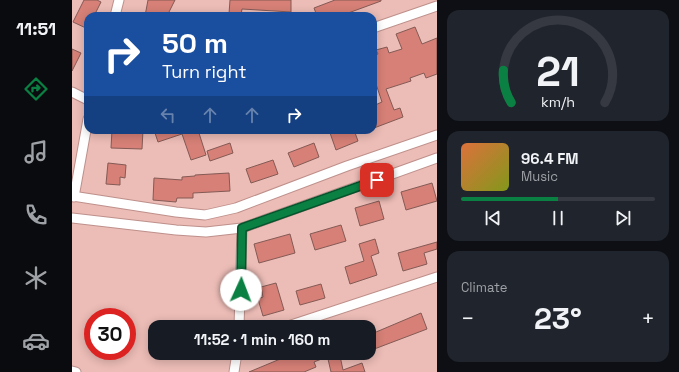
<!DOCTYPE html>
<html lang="en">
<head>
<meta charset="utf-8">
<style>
	:root { --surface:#171b24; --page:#20242c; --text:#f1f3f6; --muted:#9ea1a6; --line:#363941; --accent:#0b8043 }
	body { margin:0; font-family:"Space Grotesk",sans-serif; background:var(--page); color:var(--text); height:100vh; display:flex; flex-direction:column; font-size:15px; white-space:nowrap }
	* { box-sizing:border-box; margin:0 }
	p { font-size:13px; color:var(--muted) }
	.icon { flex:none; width:22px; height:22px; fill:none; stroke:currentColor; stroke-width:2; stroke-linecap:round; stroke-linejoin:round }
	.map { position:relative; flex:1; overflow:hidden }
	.details { display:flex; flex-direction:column; gap:10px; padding:10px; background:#0d0f14; width:242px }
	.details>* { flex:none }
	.hud { position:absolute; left:12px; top:12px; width:293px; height:122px; border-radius:12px; box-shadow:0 2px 10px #0003; background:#1a4fa0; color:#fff; overflow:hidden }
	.speed { position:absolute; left:12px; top:308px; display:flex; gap:8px; font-size:20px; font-weight:700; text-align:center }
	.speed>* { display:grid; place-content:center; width:52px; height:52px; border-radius:50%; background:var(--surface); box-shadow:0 2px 10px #0003; line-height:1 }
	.speed .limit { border:6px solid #d22; background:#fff; color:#111 }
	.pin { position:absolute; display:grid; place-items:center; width:34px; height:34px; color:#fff; margin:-17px; border-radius:8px; box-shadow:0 2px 6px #0006 }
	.me { position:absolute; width:44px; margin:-22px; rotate:2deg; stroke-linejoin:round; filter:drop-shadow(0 0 3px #0008) }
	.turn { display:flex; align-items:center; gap:14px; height:84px; padding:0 12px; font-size:18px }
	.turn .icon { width:52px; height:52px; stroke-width:2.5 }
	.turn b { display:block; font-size:28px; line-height:34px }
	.lanes { display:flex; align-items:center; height:38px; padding:0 12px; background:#0003; justify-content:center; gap:20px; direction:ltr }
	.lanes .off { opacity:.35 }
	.big { font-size:30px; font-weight:700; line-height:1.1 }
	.details .widget { flex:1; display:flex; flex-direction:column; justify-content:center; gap:6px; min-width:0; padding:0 14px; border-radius:12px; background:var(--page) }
	.details .dial { align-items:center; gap:0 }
	.dial svg { height:104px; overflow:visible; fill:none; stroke:var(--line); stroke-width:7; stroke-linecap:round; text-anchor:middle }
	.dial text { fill:var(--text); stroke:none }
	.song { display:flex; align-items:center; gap:12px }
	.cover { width:48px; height:48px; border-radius:6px; background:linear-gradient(135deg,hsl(20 70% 55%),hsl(70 70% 35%)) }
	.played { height:4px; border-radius:2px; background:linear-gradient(90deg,var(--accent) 50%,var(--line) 50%) }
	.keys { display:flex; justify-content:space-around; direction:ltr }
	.heat { display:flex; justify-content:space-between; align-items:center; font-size:22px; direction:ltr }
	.trip { position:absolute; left:76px; top:320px; width:228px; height:40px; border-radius:12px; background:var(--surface); box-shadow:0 2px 10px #0003; font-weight:700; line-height:40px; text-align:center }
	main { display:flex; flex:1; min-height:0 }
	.tab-bar { display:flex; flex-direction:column; width:72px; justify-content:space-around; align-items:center; background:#090b0e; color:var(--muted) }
	.tab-bar .icon { width:28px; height:28px }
	.tab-bar .selected { color:var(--accent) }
	.tab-bar b { font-size:18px; color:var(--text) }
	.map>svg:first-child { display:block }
	.building { fill:#d68077; stroke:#845a55 }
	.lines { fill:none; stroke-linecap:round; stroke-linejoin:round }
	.street-casing { stroke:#be908b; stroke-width:11 }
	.street { stroke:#fff; stroke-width:9 }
	.route-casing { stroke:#07532c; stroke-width:10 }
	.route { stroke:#0b8043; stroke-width:7 }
</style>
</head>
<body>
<main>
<nav class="tab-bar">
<b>11:51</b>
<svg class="icon selected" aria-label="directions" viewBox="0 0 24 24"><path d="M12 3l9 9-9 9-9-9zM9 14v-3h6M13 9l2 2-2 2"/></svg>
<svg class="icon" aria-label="music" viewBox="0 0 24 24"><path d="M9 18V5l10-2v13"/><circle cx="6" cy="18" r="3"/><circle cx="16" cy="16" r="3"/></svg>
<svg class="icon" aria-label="phone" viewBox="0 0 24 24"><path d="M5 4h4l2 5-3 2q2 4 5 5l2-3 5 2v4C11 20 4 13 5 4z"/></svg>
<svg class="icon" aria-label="climate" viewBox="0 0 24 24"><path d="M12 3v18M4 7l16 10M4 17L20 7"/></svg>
<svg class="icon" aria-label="car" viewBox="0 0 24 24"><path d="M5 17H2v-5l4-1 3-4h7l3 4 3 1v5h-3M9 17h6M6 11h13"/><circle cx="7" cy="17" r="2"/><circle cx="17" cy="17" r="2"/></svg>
</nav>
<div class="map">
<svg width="365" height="372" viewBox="0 0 365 372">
	<rect width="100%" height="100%" fill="#ecbcb6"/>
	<g class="building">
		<path d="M12,0H25L29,2L22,16H16V29L1,22Z"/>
		<path d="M76,0H103L95,16H73Z"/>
		<path d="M158,0H219V12L170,9L169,15L157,14Z"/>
		<path d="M263,0H309V1L268,16H245L242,8Z"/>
		<path d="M343,27L350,44L365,38V74L354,78L352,73L338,78L339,81L314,89L322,110L328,108L331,117L302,128L301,106L310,102L304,84L303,85L301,80V56L306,54L304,50L315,47L317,53L330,49L324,34Z"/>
		<path d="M0,49L9,53L0,71Z"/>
		<path d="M40,130H71L70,149L39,148Z"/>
		<path d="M82,130H126L134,155L119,160L110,134L86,142Z"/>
		<path d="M257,130H282L286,141L264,150Z"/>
		<path d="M158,143L161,153L138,161L135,151Z"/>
		<path d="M242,143L247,157L222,167L216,153Z"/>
		<path d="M201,160L206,174L179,183L174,169Z"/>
		<path d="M36,163L54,165L53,178L48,177V185L34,184Z"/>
		<path d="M157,173L158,191L121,193V198H105L104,202L81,200L82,178L110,180V177L123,176V175Z"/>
		<path d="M360,183L365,201L334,210L329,192Z"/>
		<path d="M307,201L312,219L288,226L283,208Z"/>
		<path d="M269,225L274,241L243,250L238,234Z"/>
		<path d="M218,234L223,253L187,263L182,244Z"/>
		<path d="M303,239L307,253L299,256L305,275L278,284L273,267L292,261L287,244Z"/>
		<path d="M365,242V249L352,253L355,264L331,271L326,253Z"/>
		<path d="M204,283L212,310L191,316L186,299L191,297L189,287Z"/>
		<path d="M249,284L253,298L228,305L224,291Z"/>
		<path d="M349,313L355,329L297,351V335Z"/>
		<path d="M218,353H250L252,358L242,362L244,367L232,372H177L213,357L212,355Z"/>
		<path d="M268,356L271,370L290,363L293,372H259L256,359Z"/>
	</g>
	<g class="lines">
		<defs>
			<g id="street">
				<path d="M43,16L47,0"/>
				<path d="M301,28L365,6"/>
				<path d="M0,92L16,100"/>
				<path d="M0,196L104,212L133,215L164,208L275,166L365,135"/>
				<path d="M2,197L16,119"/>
				<path d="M0,218L104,230L134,232L170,228L365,158"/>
				<path d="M167,327L170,228"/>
				<path d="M213,327L365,277"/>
				<path d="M0,371L4,372"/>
				<path d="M162,372L165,353"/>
			</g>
		</defs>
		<use href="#street" class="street-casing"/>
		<use href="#street" class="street"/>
	</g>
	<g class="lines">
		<defs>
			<path id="route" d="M169,290L170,228L305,180"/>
		</defs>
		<use href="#route" class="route-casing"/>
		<use href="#route" class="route"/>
	</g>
</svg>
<div class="speed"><div class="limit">30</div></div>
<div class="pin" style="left:305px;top:180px;background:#d93025"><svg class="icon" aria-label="arrive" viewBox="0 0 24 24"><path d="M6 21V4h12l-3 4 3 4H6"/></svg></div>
<svg class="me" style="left:169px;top:290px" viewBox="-20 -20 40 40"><circle r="19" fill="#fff"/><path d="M0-13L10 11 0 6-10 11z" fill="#0b8043"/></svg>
<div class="trip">11:52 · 1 min · 160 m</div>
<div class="hud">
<div class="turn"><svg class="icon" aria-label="right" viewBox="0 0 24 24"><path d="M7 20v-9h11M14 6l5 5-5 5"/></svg><div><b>50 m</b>Turn right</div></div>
<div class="lanes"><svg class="icon off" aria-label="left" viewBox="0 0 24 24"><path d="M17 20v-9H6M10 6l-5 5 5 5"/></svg><svg class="icon off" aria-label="ahead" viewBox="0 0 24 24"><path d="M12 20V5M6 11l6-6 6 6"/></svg><svg class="icon off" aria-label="ahead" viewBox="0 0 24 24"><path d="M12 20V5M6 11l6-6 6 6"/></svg><svg class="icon" aria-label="right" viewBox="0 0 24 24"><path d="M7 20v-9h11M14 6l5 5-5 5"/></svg></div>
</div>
</div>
<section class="details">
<div class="widget dial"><svg viewBox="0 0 100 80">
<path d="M14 69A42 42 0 1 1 86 69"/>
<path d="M14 69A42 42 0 0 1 8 44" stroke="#0b8043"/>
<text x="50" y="56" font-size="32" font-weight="700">21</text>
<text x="50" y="72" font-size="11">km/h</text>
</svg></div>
<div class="widget">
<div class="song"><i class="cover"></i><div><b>96.4 FM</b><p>Music</p></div></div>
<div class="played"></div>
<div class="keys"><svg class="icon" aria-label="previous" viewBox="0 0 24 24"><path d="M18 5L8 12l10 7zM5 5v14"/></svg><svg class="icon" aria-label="pause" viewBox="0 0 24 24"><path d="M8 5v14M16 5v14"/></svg><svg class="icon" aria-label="next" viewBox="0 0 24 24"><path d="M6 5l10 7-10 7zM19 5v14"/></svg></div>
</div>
<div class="widget"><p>Climate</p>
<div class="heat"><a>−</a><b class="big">23°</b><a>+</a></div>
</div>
</section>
</main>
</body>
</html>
